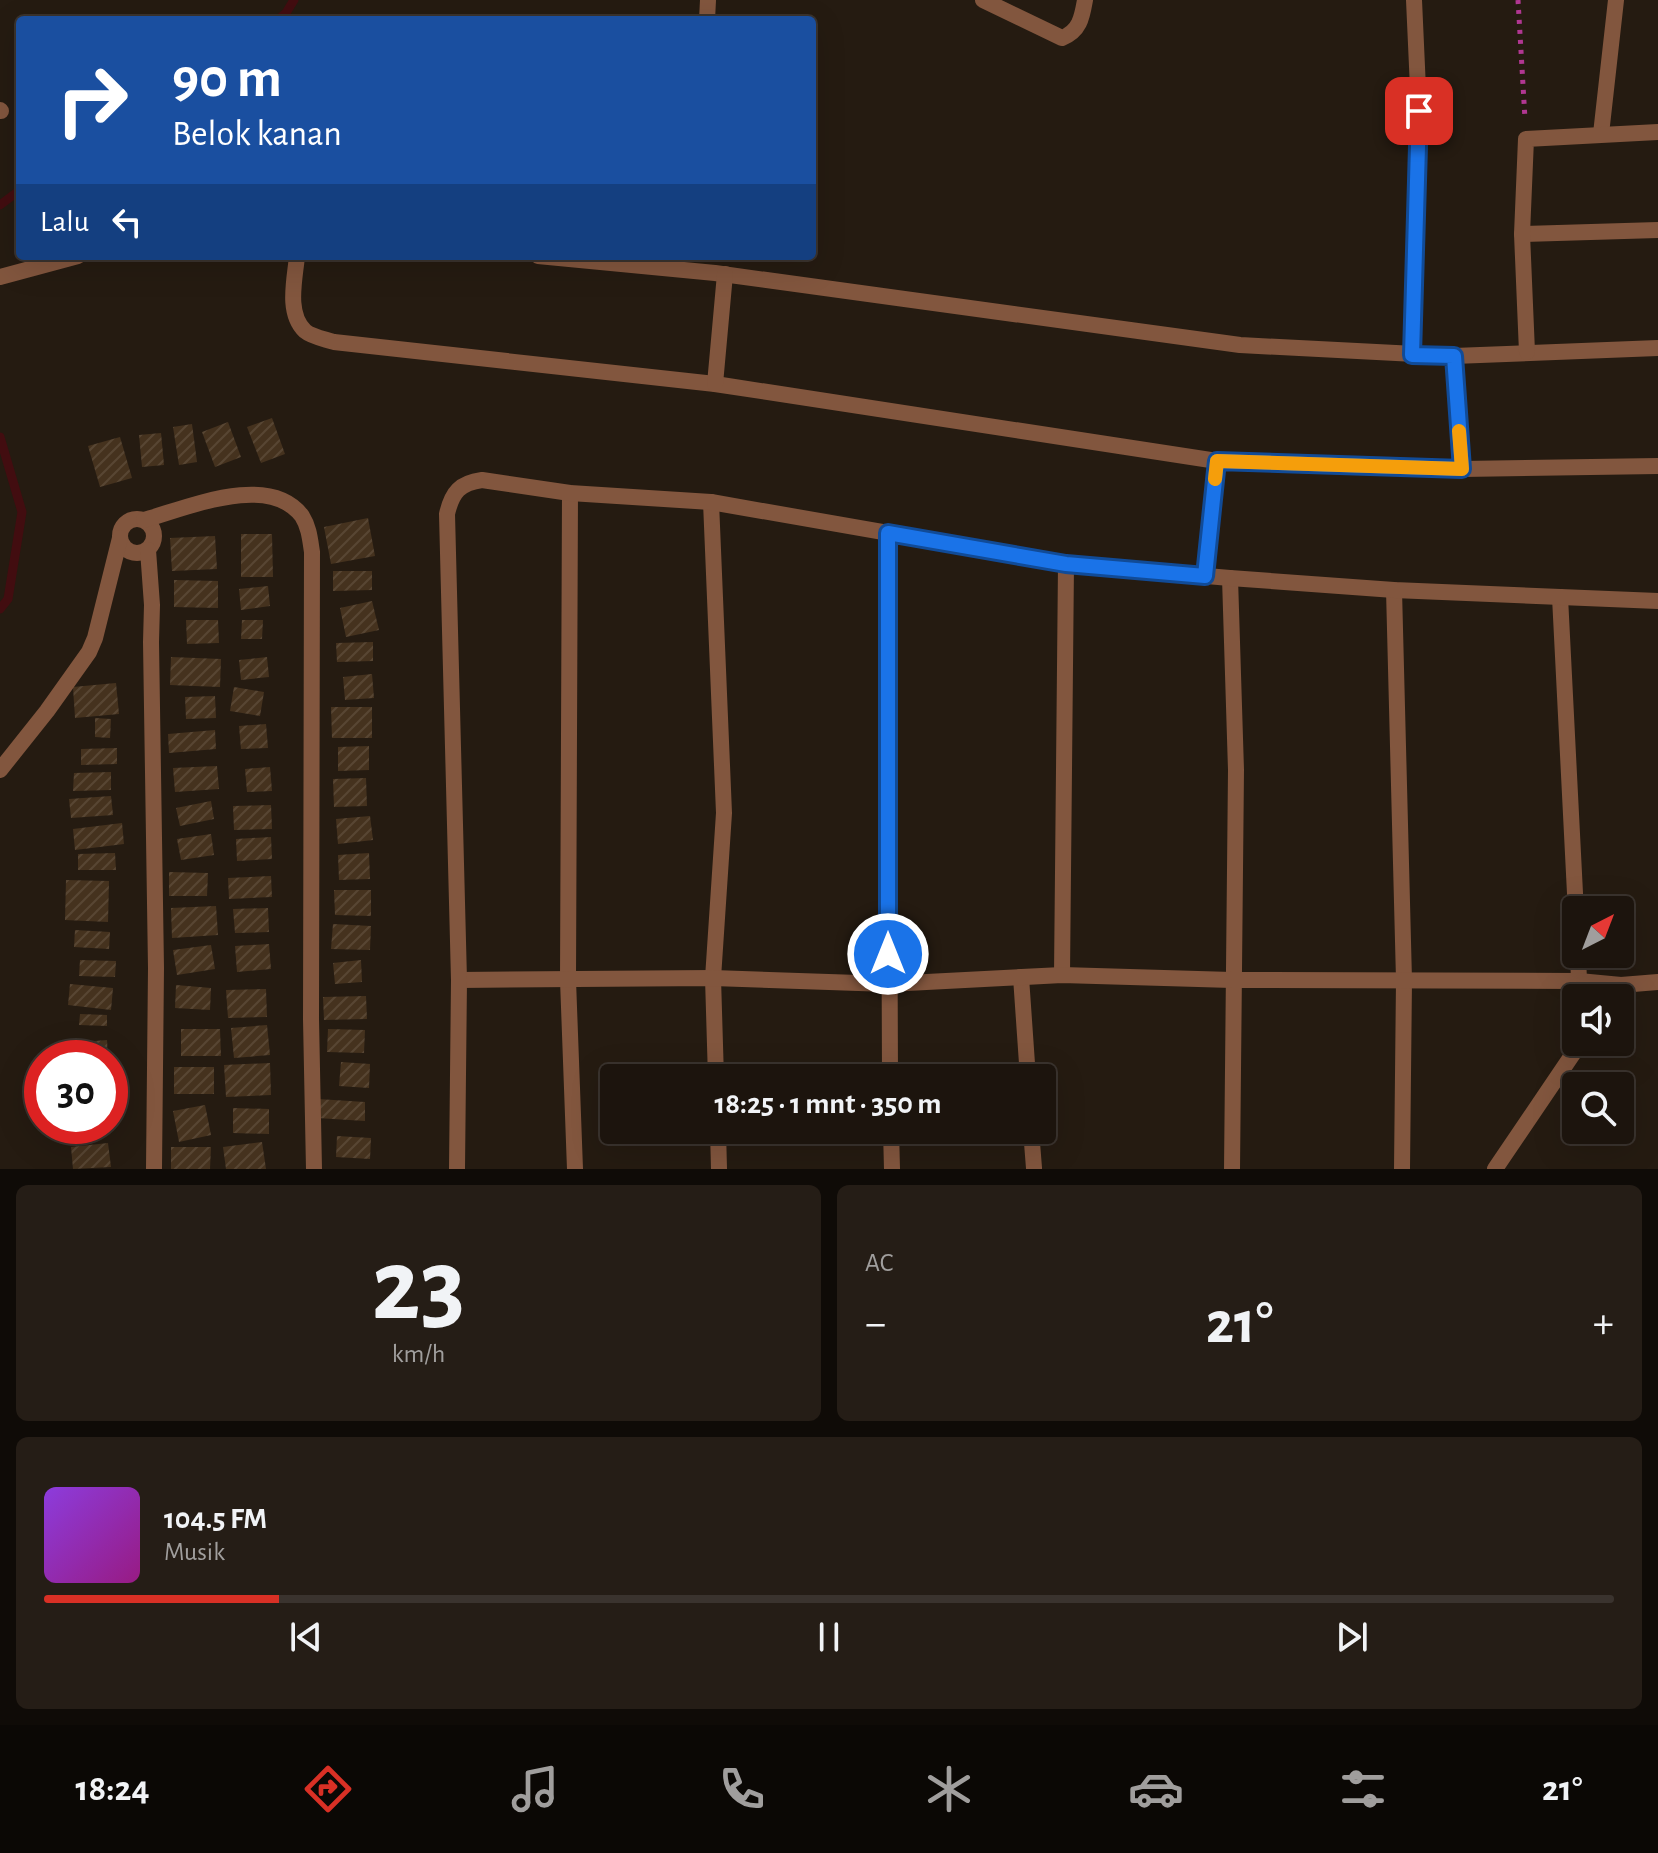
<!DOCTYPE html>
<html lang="id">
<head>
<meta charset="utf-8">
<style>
	:root { --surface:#1c140d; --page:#251d16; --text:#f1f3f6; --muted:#a09e9d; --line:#3a332e; --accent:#d93025 }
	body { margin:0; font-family:"Alegreya Sans",sans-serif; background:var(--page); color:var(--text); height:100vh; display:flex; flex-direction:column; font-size:30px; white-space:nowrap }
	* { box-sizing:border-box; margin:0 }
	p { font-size:26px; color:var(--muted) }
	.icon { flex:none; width:44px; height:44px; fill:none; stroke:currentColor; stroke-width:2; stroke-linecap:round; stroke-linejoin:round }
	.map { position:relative; height:1169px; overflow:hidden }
	.panel { display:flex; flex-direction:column; gap:16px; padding:16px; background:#0f0b07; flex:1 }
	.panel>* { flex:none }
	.banner { position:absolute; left:16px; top:16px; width:800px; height:244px; border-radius:8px; box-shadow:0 8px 32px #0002,0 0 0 2px var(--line); background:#1a4fa0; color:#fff; overflow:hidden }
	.needle { width:52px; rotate:42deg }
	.tools { position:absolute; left:1562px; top:896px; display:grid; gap:16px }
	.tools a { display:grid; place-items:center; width:72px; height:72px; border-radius:8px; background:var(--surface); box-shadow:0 8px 32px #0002,0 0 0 2px var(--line); font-size:40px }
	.speed { position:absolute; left:24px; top:1040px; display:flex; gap:16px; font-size:40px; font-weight:700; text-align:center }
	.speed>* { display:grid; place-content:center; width:104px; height:104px; border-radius:50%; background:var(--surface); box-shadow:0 8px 32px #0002,0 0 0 2px var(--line); line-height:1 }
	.speed .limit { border:12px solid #d22; background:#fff; color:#111 }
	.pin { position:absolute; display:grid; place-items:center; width:68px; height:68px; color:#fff; margin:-34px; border-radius:16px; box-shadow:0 4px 12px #0006 }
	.me { position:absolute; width:88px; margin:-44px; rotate:0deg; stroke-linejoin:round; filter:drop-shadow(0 0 6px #0008) }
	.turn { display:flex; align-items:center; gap:28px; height:168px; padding:0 24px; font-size:36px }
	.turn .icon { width:104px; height:104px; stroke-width:2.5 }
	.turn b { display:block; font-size:56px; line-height:68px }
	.then { display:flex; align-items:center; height:76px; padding:0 24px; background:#0003; gap:16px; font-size:30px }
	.big { font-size:60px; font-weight:700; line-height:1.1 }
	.panel .tile { flex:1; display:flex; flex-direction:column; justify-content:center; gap:12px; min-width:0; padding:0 28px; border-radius:12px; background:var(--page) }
	.panel .dial { align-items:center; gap:0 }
	.dial b { font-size:104px; line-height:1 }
	.song { display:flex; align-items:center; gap:24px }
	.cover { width:96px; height:96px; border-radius:12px; background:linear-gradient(135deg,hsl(270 70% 55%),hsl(310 70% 35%)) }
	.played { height:8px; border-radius:4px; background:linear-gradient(90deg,var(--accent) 15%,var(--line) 15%) }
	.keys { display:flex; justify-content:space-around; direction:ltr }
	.heat { display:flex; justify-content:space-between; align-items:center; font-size:44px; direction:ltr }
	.panel .tiles { flex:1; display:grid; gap:16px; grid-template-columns:1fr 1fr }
	.tile:last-child { grid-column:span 2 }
	.trip { position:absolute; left:600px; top:1064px; width:456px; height:80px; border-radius:8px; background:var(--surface); box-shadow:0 8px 32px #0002,0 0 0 2px var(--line); font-weight:700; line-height:80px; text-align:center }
	.tabs { display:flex; height:128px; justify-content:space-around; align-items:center; background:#0b0805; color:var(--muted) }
	.tabs .icon { width:56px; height:56px }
	.tabs .selected { color:var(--accent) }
	.tabs b { font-size:36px; color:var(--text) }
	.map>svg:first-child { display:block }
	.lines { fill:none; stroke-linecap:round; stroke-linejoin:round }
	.stream { stroke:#420d10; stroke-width:9 }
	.building { fill:url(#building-hatch) }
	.path { stroke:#b13792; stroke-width:5; stroke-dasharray:4 6; stroke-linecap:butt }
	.minor { stroke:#82563e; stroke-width:16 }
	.route-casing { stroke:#114b97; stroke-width:20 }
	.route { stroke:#1a73e8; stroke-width:14 }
	.slow { stroke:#f59e0b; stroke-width:14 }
</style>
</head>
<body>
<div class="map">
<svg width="1658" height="1169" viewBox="0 0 1658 1169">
	<defs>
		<pattern id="building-hatch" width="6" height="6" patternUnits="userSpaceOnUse" patternTransform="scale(2)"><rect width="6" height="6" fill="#45321e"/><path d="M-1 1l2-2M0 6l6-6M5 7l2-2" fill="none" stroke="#584633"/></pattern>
	</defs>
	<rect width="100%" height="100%" fill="#251b11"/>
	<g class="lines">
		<g class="stream">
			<path d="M278,20L286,13L294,0"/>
			<path d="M0,205L20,190"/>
			<path d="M0,437L22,512L8,599L0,609"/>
		</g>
	</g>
	<g class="building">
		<path d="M272,418L285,454L261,463L247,427Z"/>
		<path d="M228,422L241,457L215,467L202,432Z"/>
		<path d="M192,424L197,462L179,465L173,427Z"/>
		<path d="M161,433L164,465L142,467L139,435Z"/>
		<path d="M120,437L132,478L100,487L88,446Z"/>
		<path d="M368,518L375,556L331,564L324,527Z"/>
		<path d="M241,534H272L273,577H241Z"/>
		<path d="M215,536L217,569L172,571L170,538Z"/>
		<path d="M333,571H372V590L333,591Z"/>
		<path d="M174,580L218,581V608L174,607Z"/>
		<path d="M268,586L270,606L241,610L239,589Z"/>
		<path d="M372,601L379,630L346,637L340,608Z"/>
		<path d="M186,620H218L219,643L187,644Z"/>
		<path d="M242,620H263L262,639H241Z"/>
		<path d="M373,642V661L337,662L336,643Z"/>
		<path d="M171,657L221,659L220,687L170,685Z"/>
		<path d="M267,657L269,677L241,680L239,660Z"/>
		<path d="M372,674L374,698L345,700L343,677Z"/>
		<path d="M116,683L119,714L75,718L73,687Z"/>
		<path d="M234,687L264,692L260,716L230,711Z"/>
		<path d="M215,696L216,718L186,719L185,697Z"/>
		<path d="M331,707H372V738H332Z"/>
		<path d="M95,718L111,719L110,738L95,737Z"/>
		<path d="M266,724L268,748L241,749L239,726Z"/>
		<path d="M215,730L216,749L169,753L168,734Z"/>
		<path d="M369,746V770L338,771V747Z"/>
		<path d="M117,748V764L81,765V749Z"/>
		<path d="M217,766L219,789L175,792L173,768Z"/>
		<path d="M270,767L272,791L247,792L245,769Z"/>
		<path d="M111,772V790L73,791L74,773Z"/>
		<path d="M366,778L367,806L334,807L333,779Z"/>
		<path d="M111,796L113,815L71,818L69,799Z"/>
		<path d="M211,801L214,819L180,826L176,808Z"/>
		<path d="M271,805L272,829L234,830L233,806Z"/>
		<path d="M370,816L373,840L338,844L336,819Z"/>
		<path d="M122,823L124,844L75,850L73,829Z"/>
		<path d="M211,834L214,855L181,860L177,839Z"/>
		<path d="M271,837L272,859L237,861L236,839Z"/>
		<path d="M115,853L116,870H78V854Z"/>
		<path d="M369,853L370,879L339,880L338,855Z"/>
		<path d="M169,872L208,873L207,896H169Z"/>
		<path d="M271,876L272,897L229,899L228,878Z"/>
		<path d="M66,880L109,881L108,922L65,920Z"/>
		<path d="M334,890H371V916L335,915Z"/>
		<path d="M216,906L218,935L172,938L171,908Z"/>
		<path d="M268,908L269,932L235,933L233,909Z"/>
		<path d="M333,924L371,926L370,950L331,949Z"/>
		<path d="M75,930L110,932L109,949L74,947Z"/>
		<path d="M269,944L271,969L237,972L235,946Z"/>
		<path d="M211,945L215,969L177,975L173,950Z"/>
		<path d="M80,960L116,961L115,977L79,976Z"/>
		<path d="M361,960L362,982L335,984L333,963Z"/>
		<path d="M70,984L113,988L111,1010L68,1005Z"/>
		<path d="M176,985L211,988L210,1010L175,1008Z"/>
		<path d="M266,989L267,1017L228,1018L226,990Z"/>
		<path d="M366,996L367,1019L324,1020L323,997Z"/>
		<path d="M80,1014L107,1015V1026L79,1025Z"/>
		<path d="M267,1025L270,1055L234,1058L231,1028Z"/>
		<path d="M181,1029H220L221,1056H181Z"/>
		<path d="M328,1029L365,1030L364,1053L327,1052Z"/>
		<path d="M107,1040L108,1058H59L58,1044Z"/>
		<path d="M341,1062L370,1064L369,1088L339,1086Z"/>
		<path d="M270,1063L271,1095L226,1097L224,1065Z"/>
		<rect x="174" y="1067" width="40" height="27"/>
		<path d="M318,1099L365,1102V1121L317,1118Z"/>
		<path d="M205,1105L211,1135L179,1142L173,1111Z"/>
		<path d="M233,1108L269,1109V1134L233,1133Z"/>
		<path d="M74,1126H108L107,1134L74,1131Z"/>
		<path d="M337,1136L371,1138L370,1159L336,1157Z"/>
		<path d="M262,1142L266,1169H226L223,1147Z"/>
		<path d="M108,1143L111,1167L73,1169L71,1147Z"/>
		<path d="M171,1147H211L210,1169H171Z"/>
	</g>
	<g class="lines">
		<path class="path" d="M1518,0L1525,119"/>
		<g class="minor">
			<path d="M983,0L1062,38C1080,31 1082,17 1085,0"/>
			<path d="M707,20L708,0"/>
			<path d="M0,110L1,111"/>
			<path d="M1601,134L1616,0"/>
			<path d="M1522,234L1658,230"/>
			<path d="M297,256C295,279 286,313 305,331C312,337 325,339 334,342L715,384L1217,461L1462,469L1658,466"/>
			<path d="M538,256L715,273L1240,345L1454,356L1658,348"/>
			<path d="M0,277L78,256"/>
			<path d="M1527,352L1522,234L1526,139L1658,132"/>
			<path d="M1412,355L1419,111L1414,0"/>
			<path d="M1454,356L1462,469"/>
			<path d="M715,384L725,274"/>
			<path d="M570,493L568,980L575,1169"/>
			<path d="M711,502L724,813L713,978L716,1078"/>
			<circle cx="137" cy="536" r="17"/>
			<path d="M144,520C187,508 269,472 302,516C309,527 310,539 312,552L311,1019L314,1169"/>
			<path d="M888,533L890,1078"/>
			<path d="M148,550L152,605L151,642L156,968L154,1169"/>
			<path d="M1205,576L1217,461"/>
			<path d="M1230,578L1236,770L1232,1169"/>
			<path d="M1394,590L1404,980L1402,1169"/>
			<path d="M1560,597L1576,913"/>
			<path d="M0,770L47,711L89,652L95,638L120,538"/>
			<path d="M1578,954L1579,981"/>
			<path d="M1062,975L1066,564"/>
			<path d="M1021,977L1028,1078"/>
			<path d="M459,980L713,978L888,984L1062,975L1232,980L1579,981L1621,985L1658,982"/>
			<path d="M718,1130L719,1169"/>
			<path d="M891,1130L892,1169"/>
			<path d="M1031,1130L1034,1168"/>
			<path d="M457,1169L459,980L447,514C452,492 460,483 482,480L570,493L711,502L1066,564L1230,578L1394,590L1658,601"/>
			<path d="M1495,1169L1581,1042"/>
		</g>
	</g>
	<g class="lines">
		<defs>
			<path id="route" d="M888,954V533L1066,564L1205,576L1217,461L1462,469L1454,356L1412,355L1419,111"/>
		</defs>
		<use href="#route" class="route-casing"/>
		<use href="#route" class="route"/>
		<path class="slow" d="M1215,479L1217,461L1462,469L1459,431"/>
	</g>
</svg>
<div class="tools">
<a><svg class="needle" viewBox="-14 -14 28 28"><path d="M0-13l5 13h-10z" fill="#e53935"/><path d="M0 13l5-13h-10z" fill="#a09e9d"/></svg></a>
<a><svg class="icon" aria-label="sound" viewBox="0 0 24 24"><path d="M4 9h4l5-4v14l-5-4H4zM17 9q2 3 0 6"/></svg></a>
<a><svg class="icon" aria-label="search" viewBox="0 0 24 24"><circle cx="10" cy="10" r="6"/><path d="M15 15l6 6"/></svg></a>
</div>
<div class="speed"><div class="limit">30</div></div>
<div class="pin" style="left:1419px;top:111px;background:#d93025"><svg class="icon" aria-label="arrive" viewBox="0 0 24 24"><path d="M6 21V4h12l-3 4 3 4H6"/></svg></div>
<svg class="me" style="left:888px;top:954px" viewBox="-20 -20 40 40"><circle r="17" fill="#1a73e8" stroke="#fff" stroke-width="3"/><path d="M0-11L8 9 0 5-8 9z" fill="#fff"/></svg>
<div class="trip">18:25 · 1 mnt · 350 m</div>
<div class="banner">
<div class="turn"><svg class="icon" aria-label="right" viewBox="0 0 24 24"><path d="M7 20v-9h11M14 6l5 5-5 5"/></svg><div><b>90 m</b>Belok kanan</div></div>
<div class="then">Lalu<svg class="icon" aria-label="left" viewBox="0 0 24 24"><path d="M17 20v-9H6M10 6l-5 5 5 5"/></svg></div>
</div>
</div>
<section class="panel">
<div class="tiles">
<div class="tile dial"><b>23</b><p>km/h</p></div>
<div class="tile"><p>AC</p>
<div class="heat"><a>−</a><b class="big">21°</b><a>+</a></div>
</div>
<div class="tile">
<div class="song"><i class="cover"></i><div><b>104.5 FM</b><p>Musik</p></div></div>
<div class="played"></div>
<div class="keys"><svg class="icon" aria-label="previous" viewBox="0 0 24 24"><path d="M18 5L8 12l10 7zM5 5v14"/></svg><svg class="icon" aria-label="pause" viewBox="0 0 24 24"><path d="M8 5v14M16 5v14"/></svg><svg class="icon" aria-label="next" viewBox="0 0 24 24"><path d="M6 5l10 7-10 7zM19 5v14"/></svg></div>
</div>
</div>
</section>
<nav class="tabs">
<b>18:24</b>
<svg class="icon selected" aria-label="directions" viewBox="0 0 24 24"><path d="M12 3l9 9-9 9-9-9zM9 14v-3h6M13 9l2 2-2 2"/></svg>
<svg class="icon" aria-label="music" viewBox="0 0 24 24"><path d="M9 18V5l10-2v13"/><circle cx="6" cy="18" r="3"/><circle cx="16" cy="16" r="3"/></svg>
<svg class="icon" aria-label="phone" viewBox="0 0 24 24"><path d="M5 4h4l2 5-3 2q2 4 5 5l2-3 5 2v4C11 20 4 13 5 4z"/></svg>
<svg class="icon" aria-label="climate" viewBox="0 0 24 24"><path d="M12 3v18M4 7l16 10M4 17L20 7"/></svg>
<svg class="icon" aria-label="car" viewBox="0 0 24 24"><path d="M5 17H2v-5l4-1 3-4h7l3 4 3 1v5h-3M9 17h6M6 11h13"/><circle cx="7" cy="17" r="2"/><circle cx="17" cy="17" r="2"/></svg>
<svg class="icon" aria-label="filters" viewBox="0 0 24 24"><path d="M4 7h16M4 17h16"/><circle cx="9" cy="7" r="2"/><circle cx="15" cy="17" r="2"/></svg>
<b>21°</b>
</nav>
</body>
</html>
